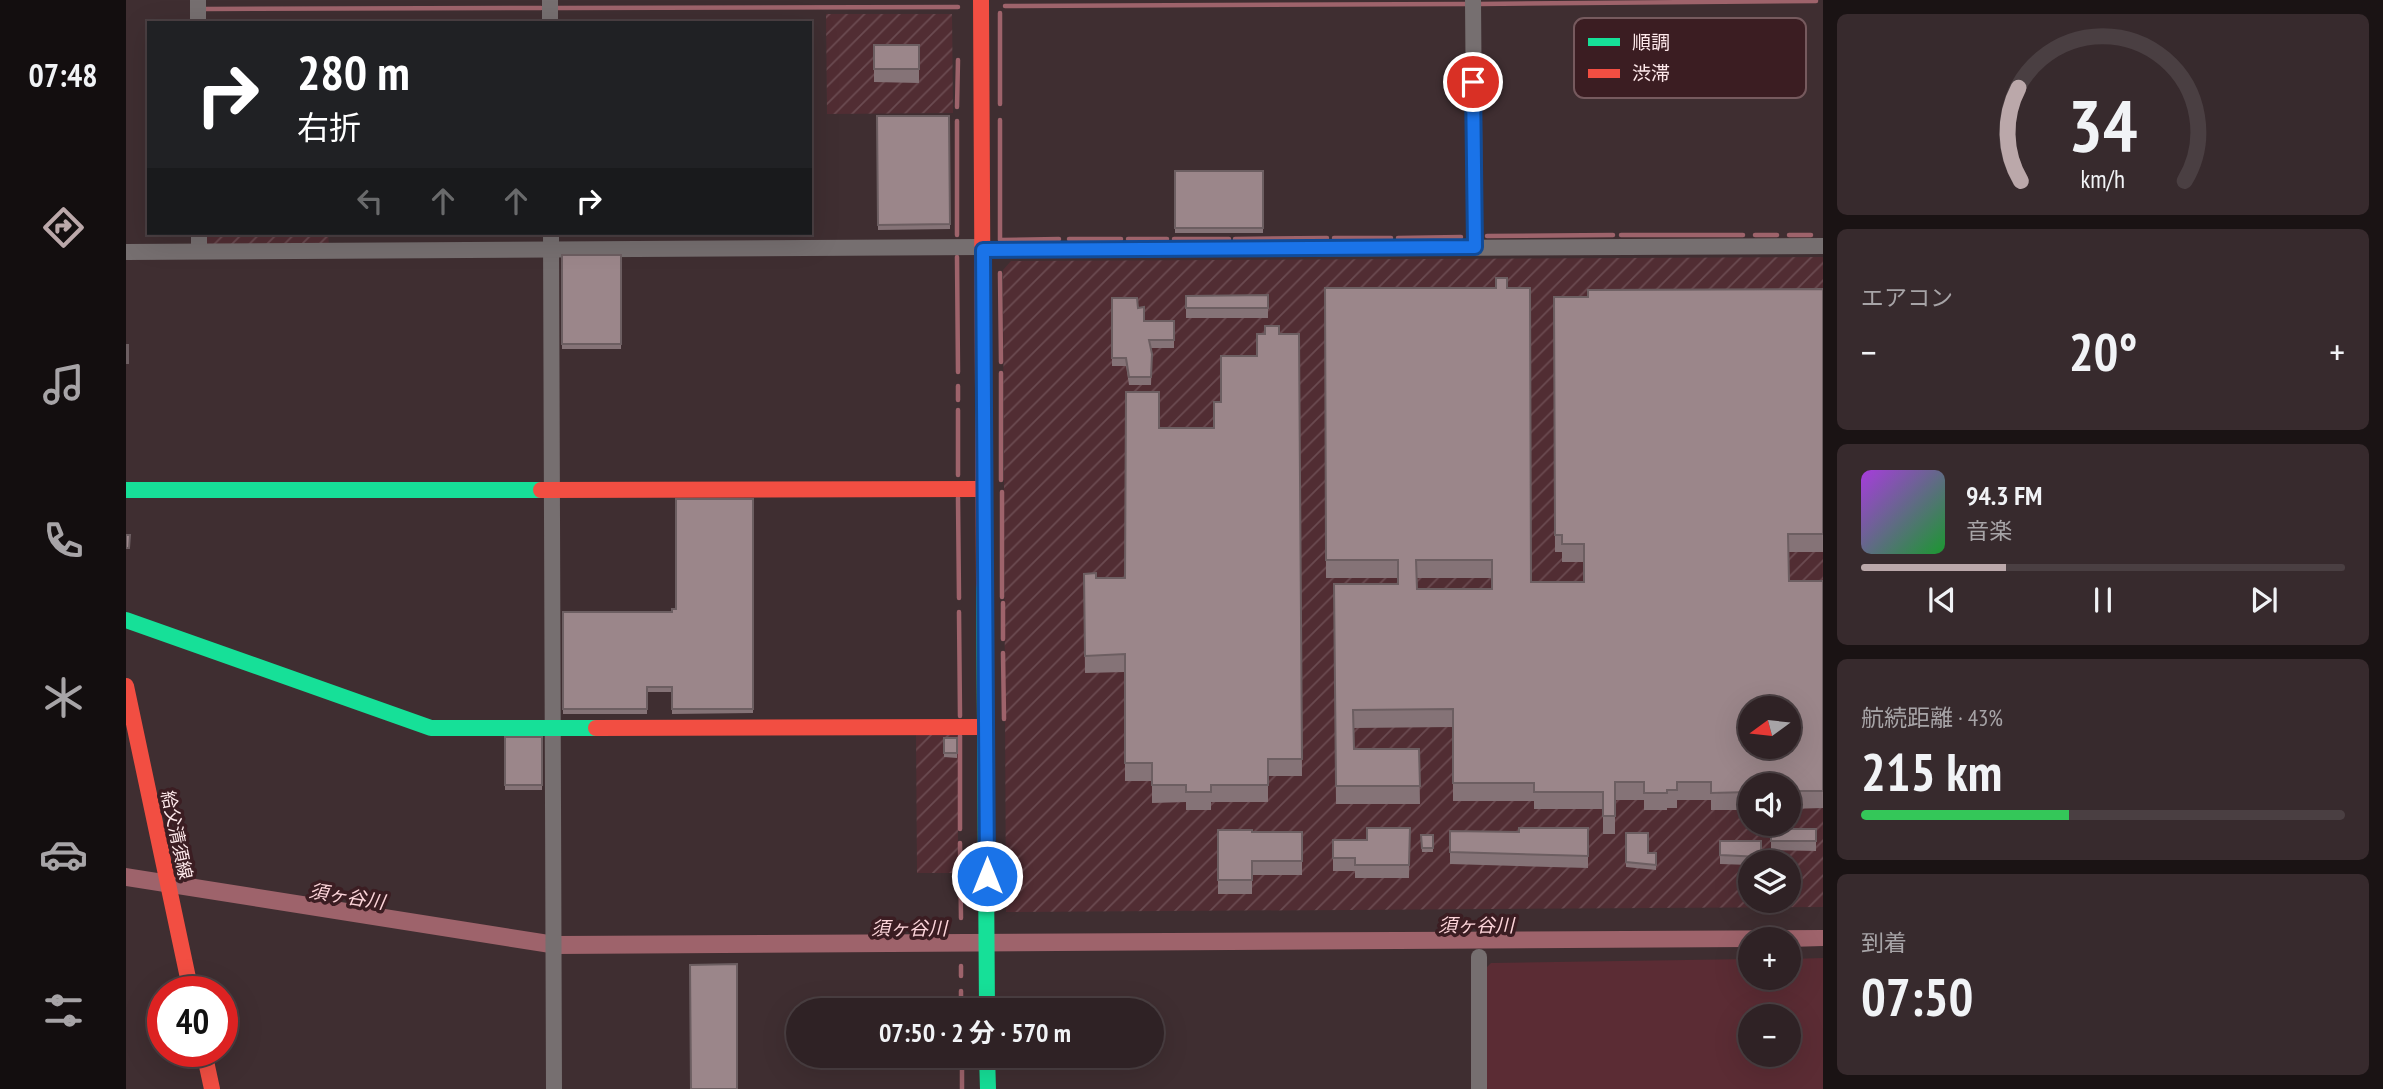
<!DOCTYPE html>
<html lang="ja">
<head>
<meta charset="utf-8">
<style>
	:root { --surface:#2f2225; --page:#372a2d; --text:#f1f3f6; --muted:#a7a4a7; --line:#4a3f42; --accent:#bba8aa }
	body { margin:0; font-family:"PT Sans Narrow","Noto Sans JP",sans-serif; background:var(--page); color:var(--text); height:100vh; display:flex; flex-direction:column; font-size:26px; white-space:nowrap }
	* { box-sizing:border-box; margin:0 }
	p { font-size:23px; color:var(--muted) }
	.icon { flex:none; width:38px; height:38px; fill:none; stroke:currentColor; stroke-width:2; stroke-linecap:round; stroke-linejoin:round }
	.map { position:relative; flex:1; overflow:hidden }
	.drawer { display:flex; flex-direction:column; gap:14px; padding:14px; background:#1a1314; width:560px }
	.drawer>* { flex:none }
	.top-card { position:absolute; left:21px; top:21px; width:665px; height:214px; border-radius:0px; box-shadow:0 7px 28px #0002,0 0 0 2px var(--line); background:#202124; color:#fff; overflow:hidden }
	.needle { width:46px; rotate:255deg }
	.tools { position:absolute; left:1612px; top:696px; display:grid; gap:14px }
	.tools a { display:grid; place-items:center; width:63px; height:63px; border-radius:50%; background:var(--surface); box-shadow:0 7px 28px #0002,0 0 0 2px var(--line); font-size:35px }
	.speed { position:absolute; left:21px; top:976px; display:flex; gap:14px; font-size:35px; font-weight:700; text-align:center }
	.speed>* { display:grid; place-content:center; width:91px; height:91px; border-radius:50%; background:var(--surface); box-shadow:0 7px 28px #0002,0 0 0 2px var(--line); line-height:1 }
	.speed .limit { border:10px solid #d22; background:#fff; color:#111 }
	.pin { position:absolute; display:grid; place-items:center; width:60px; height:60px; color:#fff; margin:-30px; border:4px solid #fff; border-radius:50%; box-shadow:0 2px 7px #0007 }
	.me { position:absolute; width:77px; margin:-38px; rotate:0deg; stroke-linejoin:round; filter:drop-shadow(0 0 5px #0008) }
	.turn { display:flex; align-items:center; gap:24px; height:147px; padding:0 35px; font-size:32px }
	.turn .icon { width:91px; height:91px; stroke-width:2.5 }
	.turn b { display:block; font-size:49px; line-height:60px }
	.lanes { display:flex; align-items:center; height:66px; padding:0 35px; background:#0003; justify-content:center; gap:35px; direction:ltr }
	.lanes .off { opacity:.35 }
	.big { font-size:52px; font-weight:700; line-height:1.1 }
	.drawer .widget { flex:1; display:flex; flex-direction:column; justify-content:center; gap:10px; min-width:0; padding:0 24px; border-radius:10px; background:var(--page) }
	.drawer .dial { align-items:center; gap:0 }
	.dial svg { height:182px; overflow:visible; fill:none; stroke:var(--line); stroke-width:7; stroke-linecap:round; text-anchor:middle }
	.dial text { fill:var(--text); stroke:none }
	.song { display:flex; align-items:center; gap:21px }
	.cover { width:84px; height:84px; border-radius:10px; background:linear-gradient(135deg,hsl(280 70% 55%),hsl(130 70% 35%)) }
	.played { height:7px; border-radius:4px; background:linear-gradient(90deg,var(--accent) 30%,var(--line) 30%) }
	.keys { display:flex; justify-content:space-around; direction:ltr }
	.heat { display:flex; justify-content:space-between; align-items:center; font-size:38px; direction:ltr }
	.charge { height:10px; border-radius:5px; background:linear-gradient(90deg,#34c759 43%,var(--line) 0) }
	.trip { position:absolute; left:660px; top:998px; width:378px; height:70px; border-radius:35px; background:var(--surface); box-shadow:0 7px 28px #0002,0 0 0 2px var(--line); font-weight:700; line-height:70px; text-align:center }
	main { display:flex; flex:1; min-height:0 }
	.tab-bar { display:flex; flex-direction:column; width:126px; justify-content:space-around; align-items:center; background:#130e0f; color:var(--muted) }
	.tab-bar .icon { width:49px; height:49px }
	.tab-bar .active { color:var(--accent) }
	.tab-bar b { font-size:32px; color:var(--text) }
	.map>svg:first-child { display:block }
	.industrial { fill:url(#industrial-furrows); fill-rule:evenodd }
	.park { fill:#5b2c34; fill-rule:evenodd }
	.water { fill:#9e636b }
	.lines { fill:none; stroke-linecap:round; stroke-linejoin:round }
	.stream { stroke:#9e636b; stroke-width:4.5 }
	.street { stroke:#766f70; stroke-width:16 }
	.fast { stroke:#16e098; stroke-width:16 }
	.jam { stroke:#f24e42; stroke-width:16 }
	.wall { fill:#857377; fill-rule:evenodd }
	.building { fill:#9b868a; stroke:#6c5e61; stroke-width:2; fill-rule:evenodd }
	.route-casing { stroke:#114b97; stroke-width:18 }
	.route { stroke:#1a73e8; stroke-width:12 }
	.labels { text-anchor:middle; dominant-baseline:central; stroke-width:7; stroke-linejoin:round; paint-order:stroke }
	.street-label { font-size:18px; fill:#fee9eb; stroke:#3b1d22 }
	.water-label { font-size:19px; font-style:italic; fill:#fdd5da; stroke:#3b1d22 }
	.key { fill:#3b1d22; stroke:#765a5e; stroke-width:2 }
	.key-label { font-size:19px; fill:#fee9eb }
</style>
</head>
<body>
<main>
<nav class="tab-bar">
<b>07:48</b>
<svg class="icon active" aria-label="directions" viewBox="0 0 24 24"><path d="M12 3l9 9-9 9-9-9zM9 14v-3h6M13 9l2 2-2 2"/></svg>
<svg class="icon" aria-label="music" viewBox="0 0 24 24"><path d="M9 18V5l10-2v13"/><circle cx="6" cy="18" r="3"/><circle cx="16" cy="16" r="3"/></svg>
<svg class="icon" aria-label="phone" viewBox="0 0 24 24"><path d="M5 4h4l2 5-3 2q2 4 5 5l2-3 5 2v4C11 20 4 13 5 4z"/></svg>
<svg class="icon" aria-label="climate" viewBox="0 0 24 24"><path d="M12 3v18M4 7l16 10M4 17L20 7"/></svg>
<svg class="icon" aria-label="car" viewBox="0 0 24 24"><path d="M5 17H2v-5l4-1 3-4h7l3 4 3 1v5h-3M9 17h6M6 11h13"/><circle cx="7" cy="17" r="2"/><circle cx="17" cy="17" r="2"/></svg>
<svg class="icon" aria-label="filters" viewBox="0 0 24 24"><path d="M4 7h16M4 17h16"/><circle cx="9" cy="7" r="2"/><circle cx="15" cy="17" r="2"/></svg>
</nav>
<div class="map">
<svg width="1697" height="1089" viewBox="0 0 1697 1089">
	<defs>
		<pattern id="industrial-furrows" width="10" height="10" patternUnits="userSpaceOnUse" patternTransform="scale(1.75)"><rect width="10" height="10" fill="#512d33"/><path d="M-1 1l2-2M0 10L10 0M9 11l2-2" fill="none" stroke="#6b4b51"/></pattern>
	</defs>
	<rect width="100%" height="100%" fill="#3f2e31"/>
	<g class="industrial">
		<path d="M700,14H826L827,113L701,114Z"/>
		<path d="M80,233H202L203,245L80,246Z"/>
		<path d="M1697,257V907L880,912L877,270L885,261ZM1624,709H1662V747H1624ZM1624,786H1662V824H1624ZM1624,863H1662V901H1624Z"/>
		<path d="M832,731V873H791L790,732Z"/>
	</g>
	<path class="park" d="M1697,958V1089H1360V968L1365,963L1624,959V978H1662L1663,959ZM1624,1017H1662V1055H1624Z"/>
	<path class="water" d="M0,868L430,936L1697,930V946L1663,947L1662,940H1624V947L430,954L0,886Z"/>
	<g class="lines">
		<g class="stream">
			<path d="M1353,4L1690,1"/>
			<path d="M879,6L1341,4"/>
			<path d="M432,8L832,7"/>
			<path d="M79,9L415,8"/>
			<path d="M874,104V13"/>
			<path d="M831,107L832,60"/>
			<path d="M874,120V240L933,239"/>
			<path d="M831,235V121"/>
			<path d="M1495,235H1617"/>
			<path d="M1629,235H1651"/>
			<path d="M1663,235H1685"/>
			<path d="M1361,236L1487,235"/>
			<path d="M1208,238H1265"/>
			<path d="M1272,238L1335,237"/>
			<path d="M943,239H995"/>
			<path d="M1002,239H1041"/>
			<path d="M1048,239H1103"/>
			<path d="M1109,239L1201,238"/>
			<path d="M831,257L832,372"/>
			<path d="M874,273L875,362"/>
			<path d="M875,373V480"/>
			<path d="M832,386V400"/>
			<path d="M832,410V475"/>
			<path d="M876,492V597"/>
			<path d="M832,498L833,598"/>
			<path d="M877,603V639"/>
			<path d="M833,612L834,716"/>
			<path d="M877,653L878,719"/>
			<path d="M834,736V829"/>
			<path d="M834,843L835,918"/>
			<path d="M835,966V976"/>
			<path d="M835,991V1010"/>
			<path d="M836,1055V1089"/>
		</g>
		<g class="street">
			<path d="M72,0V23"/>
			<path d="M424,0V23"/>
			<path d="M1347,0L1349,247"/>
			<path d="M73,233V251"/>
			<path d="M425,233L428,1089"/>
			<path d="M857,250L1697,246"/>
			<path d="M0,252L856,247"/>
			<path d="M1353,957V1089"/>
		</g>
		<g class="fast">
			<path d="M0,490H415"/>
			<path d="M858,584L861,1010"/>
			<path d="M0,620L305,728H470"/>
			<path d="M861,1055L862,1089"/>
		</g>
		<g class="jam">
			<path d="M855,0L858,584"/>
			<path d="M415,490L857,489"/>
			<path d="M0,686L65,992"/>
			<path d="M470,728L861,727"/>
			<path d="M78,1052L86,1089"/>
		</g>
	</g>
	<g class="wall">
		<path d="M748,45H793V83L748,82Z"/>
		<path d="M751,116H823L824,229L752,230Z"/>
		<rect x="1049" y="171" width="88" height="62"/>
		<path d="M88,233H100V234L88,235Z"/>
		<rect x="436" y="255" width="59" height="94"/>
		<path d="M1199,288H1381L1405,582H1458V562H1436V552H1429L1428,297H1462L1697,289V552H1663V581H1697V808L1662,809V786H1624V810H1585V800H1551V808H1541V810H1518V800H1489V834H1477V809H1408V801H1327V727L1227,728L1228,749H1293L1294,804H1210L1208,584H1272V578H1200ZM1290,578H1366V589H1291Z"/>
		<path d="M1142,295V318H1060V296Z"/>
		<path d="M986,298L1012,308L1018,321H1048V348H1025L1026,354L1025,385H1003L1000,366H986Z"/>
		<path d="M1153,334H1173L1176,776H1142V802H1085V810H1060V802L1026,803V781H999V672L959,673L958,574L970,578H999L1033,428H1088L1095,402L1131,356Z"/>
		<path d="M627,499V713L546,714V692H521V714H437V612H546L550,609Z"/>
		<rect x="379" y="737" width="37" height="53"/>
		<path d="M818,738H831V758L818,757Z"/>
		<path d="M1284,828L1283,878H1229V871H1207V840H1241Z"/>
		<path d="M1462,828V868L1324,864V831L1393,832Z"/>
		<path d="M1645,829H1690V851L1645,850Z"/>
		<path d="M1092,830L1126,832H1176V875H1126V894H1092Z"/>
		<path d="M1500,833L1522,853H1530V870L1500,867Z"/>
		<path d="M1295,835H1307V852H1296Z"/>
		<path d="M1594,841H1635V863H1624V865L1594,864Z"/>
	</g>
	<g class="building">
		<rect x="748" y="45" width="45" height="24"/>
		<path d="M751,116H823L824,224L752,225Z"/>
		<rect x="1049" y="171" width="88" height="57"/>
		<rect x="22" y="178" width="1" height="18"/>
		<rect x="436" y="255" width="59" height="89"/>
		<path d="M1370,278H1381V288H1404L1405,582H1458V544H1436V535H1429L1428,297H1462V290L1697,289V534H1662L1663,581H1697V791H1662V786H1624V792L1585,793V782H1551V790H1541V793H1518V782H1489V816H1477V792H1408V783H1327V709L1227,710L1228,749H1293L1294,786H1210L1208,584H1272V560H1200L1199,288H1370ZM1290,560H1366V589H1291ZM1624,709H1662V747H1624Z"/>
		<path d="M1142,295V308H1060V296Z"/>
		<path d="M986,298H1011L1012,308L1018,307V321H1048V340H1023L1026,354L1025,377H1003L1000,358H986Z"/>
		<path d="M1139,326H1153V334H1173L1176,759H1142V785H1085V792H1060V785H1026V763H999V654L959,656L958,574L970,573V578H999L1000,392H1033V428H1088V402H1095V356H1131V334H1139Z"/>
		<rect x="0" y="345" width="2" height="18"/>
		<path d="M550,499H627V709H546V687H521V709H437V612H546V609H550Z"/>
		<path d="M0,535H4L3,548H0Z"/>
		<rect x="379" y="737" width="37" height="48"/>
		<rect x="818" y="738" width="13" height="15"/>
		<path d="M1241,828H1284L1283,865H1229V858H1207V840H1241Z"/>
		<path d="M1393,828H1462V856L1324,852V831L1393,832Z"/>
		<rect x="1645" y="829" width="45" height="12"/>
		<path d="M1092,830H1126V832H1176V861H1126V880H1092Z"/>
		<path d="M1500,833H1522V853H1530V865L1500,862Z"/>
		<path d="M1295,835H1307V848H1296Z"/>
		<path d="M1594,841H1635V857L1594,855Z"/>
		<path d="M611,964V1089H565L564,965Z"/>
	</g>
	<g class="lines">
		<defs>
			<path id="route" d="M861,876L857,250L1349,247L1347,82"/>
		</defs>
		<use href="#route" class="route-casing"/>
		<use href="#route" class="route"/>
	</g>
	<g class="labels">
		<g class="street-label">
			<text transform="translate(51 835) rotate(78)">給父清須線</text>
		</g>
		<g class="water-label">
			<text transform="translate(221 896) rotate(9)">須ヶ谷川</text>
			<text x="1350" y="925">須ヶ谷川</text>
			<text x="783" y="928">須ヶ谷川</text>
		</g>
	</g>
	<rect x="1448" y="18" width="232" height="80" rx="10" class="key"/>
	<rect x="1462" y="38" width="32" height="8" fill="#16e098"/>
	<rect x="1462" y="69" width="32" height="9" fill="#f24e42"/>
	<g class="key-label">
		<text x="1506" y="49">順調</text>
		<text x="1506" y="80">渋滞</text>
	</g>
</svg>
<div class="tools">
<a><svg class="needle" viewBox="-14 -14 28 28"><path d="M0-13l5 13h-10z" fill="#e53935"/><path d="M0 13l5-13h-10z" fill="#a7a4a7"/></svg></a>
<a><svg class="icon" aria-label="sound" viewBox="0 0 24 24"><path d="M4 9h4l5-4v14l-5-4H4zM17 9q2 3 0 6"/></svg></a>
<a><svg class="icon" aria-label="layers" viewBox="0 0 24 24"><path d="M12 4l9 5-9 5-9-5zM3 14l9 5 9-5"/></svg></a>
<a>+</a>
<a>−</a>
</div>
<div class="speed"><div class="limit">40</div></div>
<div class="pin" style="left:1347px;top:82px;background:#d93025"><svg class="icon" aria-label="arrive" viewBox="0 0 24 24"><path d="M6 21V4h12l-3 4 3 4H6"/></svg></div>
<svg class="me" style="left:861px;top:876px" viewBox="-20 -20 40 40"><circle r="17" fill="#1a73e8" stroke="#fff" stroke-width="3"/><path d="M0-11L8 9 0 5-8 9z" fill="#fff"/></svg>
<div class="trip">07:50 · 2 分 · 570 m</div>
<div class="top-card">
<div class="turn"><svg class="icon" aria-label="right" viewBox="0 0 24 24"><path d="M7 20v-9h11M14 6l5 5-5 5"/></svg><div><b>280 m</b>右折</div></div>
<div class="lanes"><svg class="icon off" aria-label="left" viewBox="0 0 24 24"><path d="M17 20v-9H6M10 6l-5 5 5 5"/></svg><svg class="icon off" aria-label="ahead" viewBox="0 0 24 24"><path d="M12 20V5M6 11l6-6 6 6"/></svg><svg class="icon off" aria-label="ahead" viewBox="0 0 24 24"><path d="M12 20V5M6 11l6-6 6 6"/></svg><svg class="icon" aria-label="right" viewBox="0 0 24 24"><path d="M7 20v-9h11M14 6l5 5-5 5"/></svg></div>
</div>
</div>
<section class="drawer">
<div class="widget dial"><svg viewBox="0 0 100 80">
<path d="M14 69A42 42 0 1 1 86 69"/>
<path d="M14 69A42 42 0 0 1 13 28" stroke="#bba8aa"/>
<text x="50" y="56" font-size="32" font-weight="700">34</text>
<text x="50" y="72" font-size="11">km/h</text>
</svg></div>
<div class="widget"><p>エアコン</p>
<div class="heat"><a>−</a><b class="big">20°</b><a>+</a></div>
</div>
<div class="widget">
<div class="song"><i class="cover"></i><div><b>94.3 FM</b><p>音楽</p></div></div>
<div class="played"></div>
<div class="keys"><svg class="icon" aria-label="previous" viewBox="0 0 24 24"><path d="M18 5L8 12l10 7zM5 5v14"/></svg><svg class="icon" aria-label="pause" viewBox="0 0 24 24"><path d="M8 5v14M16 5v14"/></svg><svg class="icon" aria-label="next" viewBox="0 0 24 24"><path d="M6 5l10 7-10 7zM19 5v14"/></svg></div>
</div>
<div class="widget"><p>航続距離 · 43%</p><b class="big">215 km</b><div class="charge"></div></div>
<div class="widget"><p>到着</p><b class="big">07:50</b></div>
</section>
</main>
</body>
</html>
